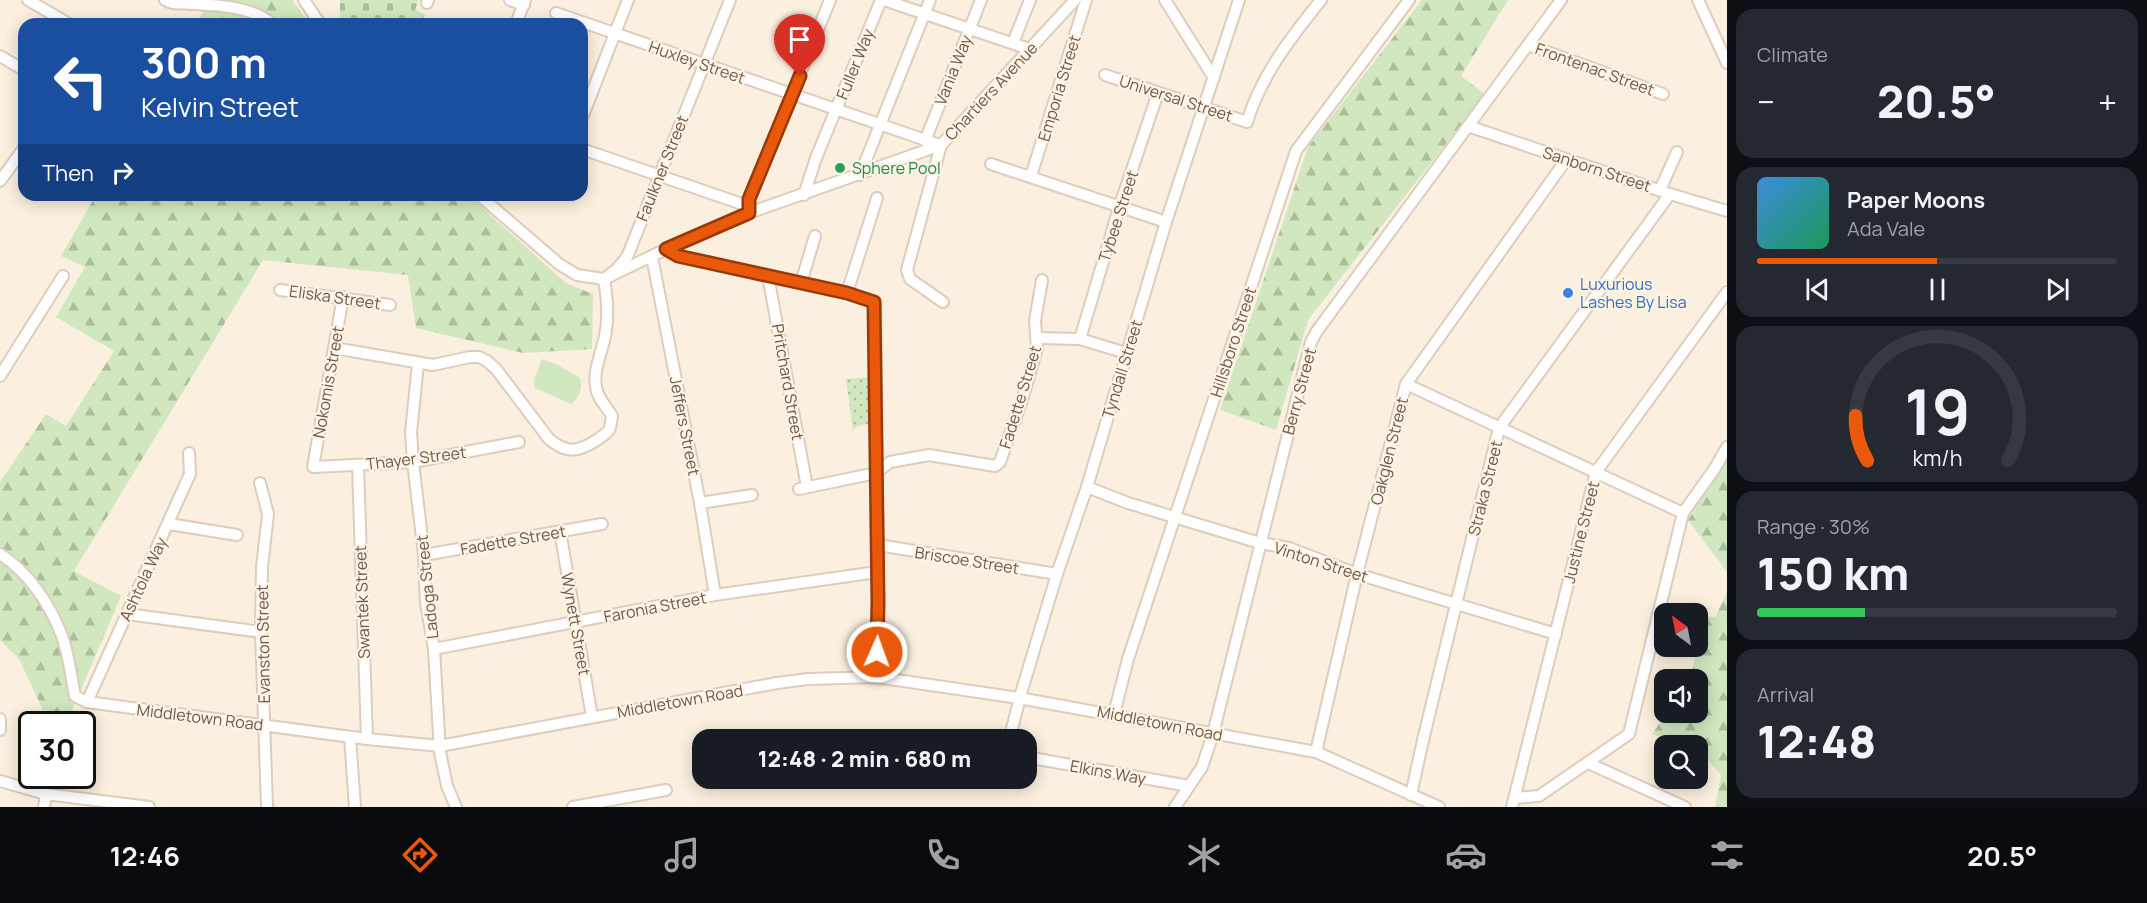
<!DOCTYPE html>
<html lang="en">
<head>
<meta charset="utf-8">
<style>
	:root { --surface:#171b24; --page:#242831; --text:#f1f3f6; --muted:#9ea1a6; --line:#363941; --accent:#ea580c }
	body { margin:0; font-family:Manrope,sans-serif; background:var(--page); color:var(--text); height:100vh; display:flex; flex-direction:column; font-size:22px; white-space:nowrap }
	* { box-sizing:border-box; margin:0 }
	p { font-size:20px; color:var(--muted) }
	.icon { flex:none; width:33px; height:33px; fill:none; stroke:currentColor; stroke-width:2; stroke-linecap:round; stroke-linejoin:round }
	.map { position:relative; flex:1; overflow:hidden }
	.drawer { display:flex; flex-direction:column; gap:9px; padding:9px; background:#0d0f14; width:420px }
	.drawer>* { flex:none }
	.guide { position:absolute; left:18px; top:18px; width:570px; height:183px; border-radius:18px; box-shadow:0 3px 15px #0003; background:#1a4fa0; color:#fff; overflow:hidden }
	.needle { width:39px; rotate:328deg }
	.buttons { position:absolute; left:1654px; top:603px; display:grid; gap:12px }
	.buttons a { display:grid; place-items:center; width:54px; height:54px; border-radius:12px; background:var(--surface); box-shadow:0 3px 15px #0003; font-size:30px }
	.speed { position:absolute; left:18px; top:711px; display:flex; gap:12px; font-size:30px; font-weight:700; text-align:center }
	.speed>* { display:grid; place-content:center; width:78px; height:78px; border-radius:50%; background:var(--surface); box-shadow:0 3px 15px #0003; line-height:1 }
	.speed .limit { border:3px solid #111; border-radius:9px; background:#fff; color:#111 }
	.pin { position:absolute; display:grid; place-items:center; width:51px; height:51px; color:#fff; margin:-62px -26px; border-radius:50% 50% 50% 0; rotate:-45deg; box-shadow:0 0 6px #0007 }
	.pin .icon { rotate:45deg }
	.me { position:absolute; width:66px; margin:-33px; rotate:2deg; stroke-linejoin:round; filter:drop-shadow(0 0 4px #0008) }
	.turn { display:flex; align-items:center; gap:21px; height:126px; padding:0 24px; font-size:27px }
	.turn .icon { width:78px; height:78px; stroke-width:2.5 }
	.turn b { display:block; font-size:42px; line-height:51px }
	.then { display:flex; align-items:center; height:57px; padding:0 24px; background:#0003; gap:12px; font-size:22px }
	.big { font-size:45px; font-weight:800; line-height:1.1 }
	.drawer .tile { flex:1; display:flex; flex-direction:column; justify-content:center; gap:9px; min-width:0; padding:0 21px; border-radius:18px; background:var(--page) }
	.drawer .dial { align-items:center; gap:0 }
	.dial svg { height:156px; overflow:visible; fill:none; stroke:var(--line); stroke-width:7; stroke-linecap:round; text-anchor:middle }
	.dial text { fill:var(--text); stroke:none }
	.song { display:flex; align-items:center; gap:18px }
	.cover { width:72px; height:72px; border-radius:9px; background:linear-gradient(135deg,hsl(210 70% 55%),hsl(150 70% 35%)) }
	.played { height:6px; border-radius:3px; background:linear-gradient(90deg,var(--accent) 50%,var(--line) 50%) }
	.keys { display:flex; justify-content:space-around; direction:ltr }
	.heat { display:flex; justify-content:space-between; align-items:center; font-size:33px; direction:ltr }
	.charge { height:9px; border-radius:4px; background:linear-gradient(90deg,#34c759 30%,var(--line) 0) }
	.trip { position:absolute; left:692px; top:729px; width:345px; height:60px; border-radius:18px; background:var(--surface); box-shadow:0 3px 15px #0003; font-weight:800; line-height:60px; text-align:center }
	.dock { display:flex; height:96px; justify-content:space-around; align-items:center; background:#090b0e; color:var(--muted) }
	.dock .icon { width:42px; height:42px }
	.dock .selected { color:var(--accent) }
	.dock b { font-size:27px; color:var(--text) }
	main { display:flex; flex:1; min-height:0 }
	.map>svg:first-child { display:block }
	.green { fill:#d0e7bf }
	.forest { fill:url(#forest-firs) }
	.cemetery { fill:url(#cemetery-stones) }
	.park { fill:url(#park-dots) }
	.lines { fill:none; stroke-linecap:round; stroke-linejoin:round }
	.minor-casing { stroke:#deccbc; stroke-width:14 }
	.minor { stroke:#fff; stroke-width:10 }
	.route-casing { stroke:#983908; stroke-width:15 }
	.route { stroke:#ea580c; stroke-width:10 }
	.leisure-dot { fill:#2e9e5b; stroke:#fef4e4; stroke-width:2 }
	.shop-dot { fill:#3f7fe0; stroke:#fef4e4; stroke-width:2 }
	.labels { text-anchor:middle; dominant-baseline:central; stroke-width:4.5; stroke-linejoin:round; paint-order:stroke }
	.street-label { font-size:16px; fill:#705648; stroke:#fef4e4 }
	.leisure-label { font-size:16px; fill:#27864d; stroke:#fef4e4; text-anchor:start }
	.shop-label { font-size:16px; fill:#366cbe; stroke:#fef4e4; text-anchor:start }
</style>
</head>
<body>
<main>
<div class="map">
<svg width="1727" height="807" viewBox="0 0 1727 807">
	<defs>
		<pattern id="forest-firs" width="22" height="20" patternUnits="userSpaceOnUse" patternTransform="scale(1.5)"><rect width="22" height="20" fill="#d0e7bf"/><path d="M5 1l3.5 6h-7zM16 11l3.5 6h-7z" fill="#adbe9d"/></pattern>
		<pattern id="cemetery-stones" width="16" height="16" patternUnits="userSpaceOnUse" patternTransform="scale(1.5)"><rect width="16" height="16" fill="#d0e7bf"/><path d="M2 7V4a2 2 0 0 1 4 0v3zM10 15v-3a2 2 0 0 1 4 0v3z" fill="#adbe9d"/></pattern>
		<pattern id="park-dots" width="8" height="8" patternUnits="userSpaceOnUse" patternTransform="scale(1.5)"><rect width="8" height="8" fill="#d0e7bf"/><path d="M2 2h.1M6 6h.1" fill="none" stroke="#adbe9d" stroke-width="1.8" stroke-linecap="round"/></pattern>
	</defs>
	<rect width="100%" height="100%" fill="#fbf0df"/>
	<path class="green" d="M542,359L556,364L580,378C583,389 579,398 571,404L535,388L534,380Z"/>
	<g class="forest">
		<path d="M210,0H292L310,24H196Z"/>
		<path d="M1422,0H1508L1461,76L1485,94L1308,320L1276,430L1220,410L1308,147Z"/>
		<path d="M96,195H468L566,283L593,294L592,349L523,353L416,328L408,275L263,260L74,571L121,596L71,713L43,710L19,659L0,640V482L46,414L66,426L114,351L56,317L85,267L61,256Z"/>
		<path d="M1727,458V572L1688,520Z"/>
		<path d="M1727,592V807H1715L1721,775L1705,757L1698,754V746L1679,745L1652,734L1667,713L1698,712V680L1690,679L1700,638L1698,637V616L1715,617Z"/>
	</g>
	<path class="cemetery" d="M340,0H419L415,10L425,14L421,24H340Z"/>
	<path class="park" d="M869,377V424L857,426L853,431L846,379Z"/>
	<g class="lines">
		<defs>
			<g id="minor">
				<path d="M28,0L69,24"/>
				<path d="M165,0L172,3C202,5 249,3 272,24"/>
				<path d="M304,0L320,24"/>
				<path d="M510,0L524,5"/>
				<path d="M884,0L1029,49"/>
				<path d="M1165,0L1214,78"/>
				<path d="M1698,0L1727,63"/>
				<path d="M427,3L428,0"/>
				<path d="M556,13L940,145"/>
				<path d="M516,24L525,0"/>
				<path d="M1013,43L1030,0"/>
				<path d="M1528,45L1663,94"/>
				<path d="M0,56L24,70"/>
				<path d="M1105,75L1247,122C1261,76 1291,37 1321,0"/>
				<path d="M582,118L628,0"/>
				<path d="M1468,126L1670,194L1727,211"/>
				<path d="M925,141L981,0"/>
				<path d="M941,145L907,270L910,279L943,302"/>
				<path d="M582,149L742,204L749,213"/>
				<path d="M991,164L1166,222"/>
				<path d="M860,175L930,0"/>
				<path d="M1031,176L1086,0"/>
				<path d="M0,181L24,148"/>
				<path d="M1660,190L1677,152"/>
				<path d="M479,195L559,264L577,275L604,279L685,240L749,213L941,145L1075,0"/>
				<path d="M804,195L816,158L881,0"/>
				<path d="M749,213V199L830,0"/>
				<path d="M666,249L678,256L847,293L875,302L878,602L876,677"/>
				<path d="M652,257L700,503L715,595"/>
				<path d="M768,276L807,487"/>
				<path d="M801,283L815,236"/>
				<path d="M280,290L390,305"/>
				<path d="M847,293L877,198"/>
				<path d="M343,297L313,467L413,462L519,442"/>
				<path d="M1037,338L1080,339L1126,353"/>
				<path d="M1080,339L1119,208L1158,93"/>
				<path d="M334,348L433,365L470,357H479L487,361L496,369L549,439C567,454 578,452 597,440C601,437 606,434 609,430C611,427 611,420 612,416C607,407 597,398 596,387C593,370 602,352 605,336C609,316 607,298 604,279L617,269L627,257L730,0"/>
				<path d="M418,364L411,432L413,462L424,555L426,603L434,649L440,752L447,786L456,807"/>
				<path d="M0,376L63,276"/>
				<path d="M1406,384L1683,513"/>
				<path d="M358,466L367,739"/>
				<path d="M260,483L268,514L262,567L261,632L267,807"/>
				<path d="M1087,487L1128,503L1260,543L1289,548L1357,574L1556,634"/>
				<path d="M799,489L876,473L890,462L929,455L995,466L1000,462L1023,397L1037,348L1035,321L1042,280"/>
				<path d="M700,503L752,495"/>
				<path d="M169,524L237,535"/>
				<path d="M560,531L592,717"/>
				<path d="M878,545L1057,574"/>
				<path d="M0,554C29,573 50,604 62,636C69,655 71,677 75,696L87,702L367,739L440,746L777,683L808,679L876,677L1019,698L1316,752L1439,807"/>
				<path d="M424,555L602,524"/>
				<path d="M127,614L261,632"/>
				<path d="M434,649L715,595L877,572"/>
				<path d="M87,702L190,474L189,453"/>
				<path d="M1114,714L1128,659L1296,151L1409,0"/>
				<path d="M0,719V730"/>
				<path d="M350,737L355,807"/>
				<path d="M1009,740L1022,690L1057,574L1087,487L1166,222L1239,0"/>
				<path d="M1316,752L1357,574L1406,384L1566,160"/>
				<path d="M1026,757L1189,786"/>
				<path d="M1588,763L1685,807"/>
				<path d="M0,781L46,794L149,807"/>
				<path d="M1411,795L1423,740L1499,428L1670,194"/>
				<path d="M1515,798L1539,796L1629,734L1683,513L1715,468L1727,447"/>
				<path d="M44,807L46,794"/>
				<path d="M573,807L666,790"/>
				<path d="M1175,807L1202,767L1213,734L1311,342L1317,331L1561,0"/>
				<path d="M1512,807L1596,472L1727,292"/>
			</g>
		</defs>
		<use href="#minor" class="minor-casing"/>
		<use href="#minor" class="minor"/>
	</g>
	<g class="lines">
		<defs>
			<path id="route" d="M800,76L749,199V213L666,249L678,256L847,293L874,302L878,602L877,652"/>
		</defs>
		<use href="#route" class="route-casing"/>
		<use href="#route" class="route"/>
	</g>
	<circle class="leisure-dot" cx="840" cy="168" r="6"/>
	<circle class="shop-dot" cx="1568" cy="293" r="6"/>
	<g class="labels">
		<g class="street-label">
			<text transform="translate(697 62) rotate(19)">Huxley Street</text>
			<text transform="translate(855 64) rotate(-68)">Fuller Way</text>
			<text transform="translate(1595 69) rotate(20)">Frontenac Street</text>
			<text transform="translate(953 70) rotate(-68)">Vania Way</text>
			<text transform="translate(1059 88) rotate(-73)">Emporia Street</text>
			<text transform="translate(991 91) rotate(-47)">Chartiers Avenue</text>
			<text transform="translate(1176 98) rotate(18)">Universal Street</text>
			<text transform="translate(662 168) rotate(-68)">Faulkner Street</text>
			<text transform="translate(1597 169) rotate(18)">Sanborn Street</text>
			<text transform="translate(1118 216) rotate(-72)">Tybee Street</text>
			<text transform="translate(335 297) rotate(8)">Eliska Street</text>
			<text transform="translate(1233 342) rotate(-72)">Hillsboro Street</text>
			<text transform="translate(1122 369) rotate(-73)">Tyndall Street</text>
			<text transform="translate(328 382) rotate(-80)">Nokomis Street</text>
			<text transform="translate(788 382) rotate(80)">Pritchard Street</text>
			<text transform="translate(1299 391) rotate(-75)">Berry Street</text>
			<text transform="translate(1020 397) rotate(-73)">Fadette Street</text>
			<text transform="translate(685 426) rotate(79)">Jeffers Street</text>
			<text transform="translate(1389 451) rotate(-76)">Oakglen Street</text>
			<text transform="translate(416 458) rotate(-7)">Thayer Street</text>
			<text transform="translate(1485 488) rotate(-76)">Straka Street</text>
			<text transform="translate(1581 532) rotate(-76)">Justine Street</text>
			<text transform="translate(513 540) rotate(-10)">Fadette Street</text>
			<text transform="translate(967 560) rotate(9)">Briscoe Street</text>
			<text transform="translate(1321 562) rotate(18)">Vinton Street</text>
			<text transform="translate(143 579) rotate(-65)">Ashtola Way</text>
			<text transform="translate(427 587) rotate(-96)">Ladoga Street</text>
			<text transform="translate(362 602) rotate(-92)">Swantek Street</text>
			<text transform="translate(655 607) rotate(-11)">Faronia Street</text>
			<text transform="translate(576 624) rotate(80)">Wynett Street</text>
			<text transform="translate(263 644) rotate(-91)">Evanston Street</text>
			<text transform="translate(680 701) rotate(-10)">Middletown Road</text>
			<text transform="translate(200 717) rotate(7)">Middletown Road</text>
			<text transform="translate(1160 723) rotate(11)">Middletown Road</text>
			<text transform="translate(1108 772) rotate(10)">Elkins Way</text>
		</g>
		<g class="leisure-label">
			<text x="852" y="168">Sphere Pool</text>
		</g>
		<g class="shop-label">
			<text x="1580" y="284">Luxurious<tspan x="1580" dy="18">Lashes By Lisa</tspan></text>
		</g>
	</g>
</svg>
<div class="buttons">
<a><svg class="needle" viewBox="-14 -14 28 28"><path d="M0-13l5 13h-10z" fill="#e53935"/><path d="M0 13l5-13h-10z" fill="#9ea1a6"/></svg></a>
<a><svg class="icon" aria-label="sound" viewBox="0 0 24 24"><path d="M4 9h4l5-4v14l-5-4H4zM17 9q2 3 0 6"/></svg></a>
<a><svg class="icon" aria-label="search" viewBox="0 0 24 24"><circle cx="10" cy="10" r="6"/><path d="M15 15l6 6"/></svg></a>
</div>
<div class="speed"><div class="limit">30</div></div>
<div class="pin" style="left:800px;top:76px;background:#d93025"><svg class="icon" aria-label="arrive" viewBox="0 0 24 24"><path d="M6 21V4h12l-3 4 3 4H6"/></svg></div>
<svg class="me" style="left:877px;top:652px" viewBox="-20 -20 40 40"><circle r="17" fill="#ea580c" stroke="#fff" stroke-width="3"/><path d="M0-11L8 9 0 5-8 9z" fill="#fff"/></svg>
<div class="trip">12:48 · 2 min · 680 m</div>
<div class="guide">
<div class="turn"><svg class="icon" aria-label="left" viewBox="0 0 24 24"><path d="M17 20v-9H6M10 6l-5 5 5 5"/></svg><div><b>300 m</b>Kelvin Street</div></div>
<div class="then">Then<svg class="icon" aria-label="right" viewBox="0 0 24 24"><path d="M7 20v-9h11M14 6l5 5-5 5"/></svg></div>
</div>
</div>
<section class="drawer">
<div class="tile"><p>Climate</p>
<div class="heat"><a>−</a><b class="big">20.5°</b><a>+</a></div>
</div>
<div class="tile">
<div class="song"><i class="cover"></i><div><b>Paper Moons</b><p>Ada Vale</p></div></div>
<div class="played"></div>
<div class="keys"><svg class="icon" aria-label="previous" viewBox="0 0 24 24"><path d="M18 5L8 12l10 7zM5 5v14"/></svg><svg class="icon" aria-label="pause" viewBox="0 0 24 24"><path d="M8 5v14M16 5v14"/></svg><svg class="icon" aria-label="next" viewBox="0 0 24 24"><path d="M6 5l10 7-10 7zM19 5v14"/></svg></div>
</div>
<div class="tile dial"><svg viewBox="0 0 100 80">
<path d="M14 69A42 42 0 1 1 86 69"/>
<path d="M14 69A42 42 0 0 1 8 46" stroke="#ea580c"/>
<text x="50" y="56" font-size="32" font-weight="700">19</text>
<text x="50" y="72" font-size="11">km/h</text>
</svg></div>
<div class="tile"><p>Range · 30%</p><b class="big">150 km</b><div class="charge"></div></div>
<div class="tile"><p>Arrival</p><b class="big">12:48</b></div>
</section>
</main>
<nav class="dock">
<b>12:46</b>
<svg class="icon selected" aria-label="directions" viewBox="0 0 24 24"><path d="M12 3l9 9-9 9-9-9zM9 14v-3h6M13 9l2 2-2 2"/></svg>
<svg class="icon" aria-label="music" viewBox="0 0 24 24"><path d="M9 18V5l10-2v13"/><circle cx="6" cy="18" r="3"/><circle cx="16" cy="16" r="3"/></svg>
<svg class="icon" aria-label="phone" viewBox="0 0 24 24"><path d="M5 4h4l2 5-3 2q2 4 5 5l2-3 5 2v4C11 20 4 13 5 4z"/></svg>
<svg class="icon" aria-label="climate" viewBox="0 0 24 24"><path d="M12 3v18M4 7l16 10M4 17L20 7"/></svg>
<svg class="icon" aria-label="car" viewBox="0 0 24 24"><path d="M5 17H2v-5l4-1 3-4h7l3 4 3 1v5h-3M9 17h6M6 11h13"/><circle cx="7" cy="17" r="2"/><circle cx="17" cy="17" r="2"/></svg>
<svg class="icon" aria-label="filters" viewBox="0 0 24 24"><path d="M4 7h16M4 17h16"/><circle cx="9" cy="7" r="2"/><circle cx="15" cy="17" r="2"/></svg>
<b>20.5°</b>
</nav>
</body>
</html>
